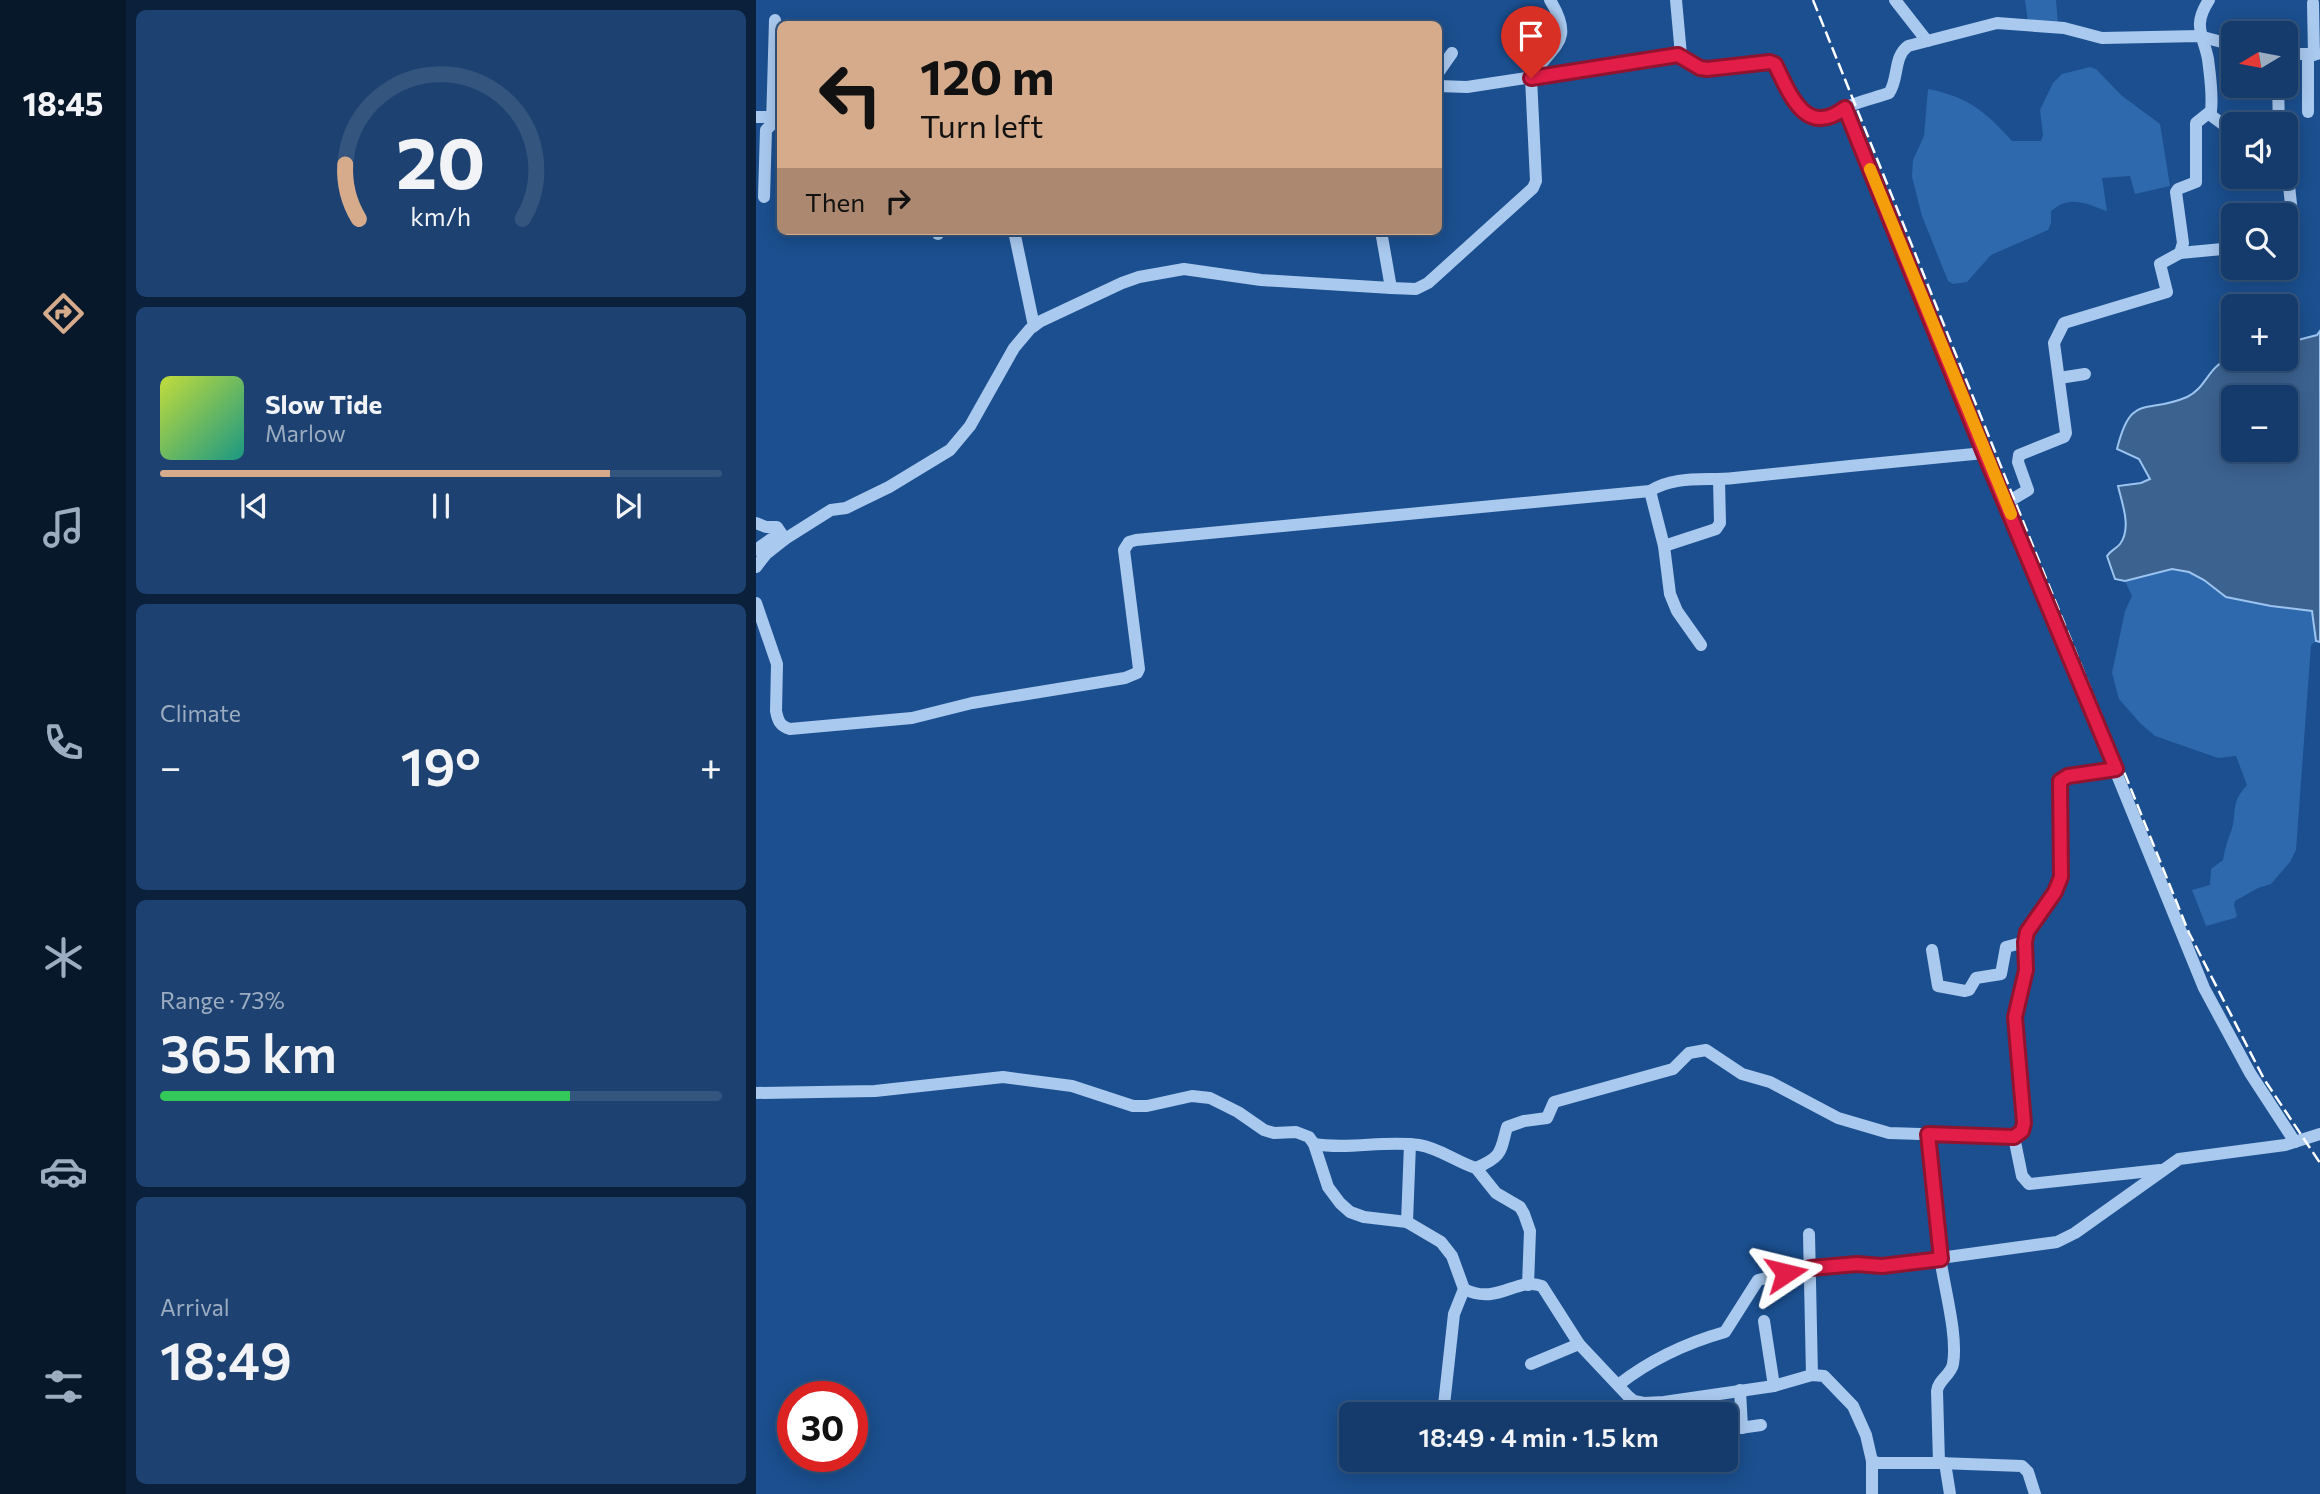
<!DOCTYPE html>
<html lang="en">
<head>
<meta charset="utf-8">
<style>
	:root { --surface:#143b6b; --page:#1d4271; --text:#f1f3f6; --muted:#9dadc1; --line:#33557e; --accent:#d6ab8b }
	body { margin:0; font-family:Commissioner,sans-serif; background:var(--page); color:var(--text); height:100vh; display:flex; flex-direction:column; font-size:26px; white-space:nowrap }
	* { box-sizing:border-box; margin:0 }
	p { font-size:23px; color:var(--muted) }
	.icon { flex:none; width:38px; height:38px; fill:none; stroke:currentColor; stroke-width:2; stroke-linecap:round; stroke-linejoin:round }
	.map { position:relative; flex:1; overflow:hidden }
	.side { display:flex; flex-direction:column; gap:10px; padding:10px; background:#0b203b; width:630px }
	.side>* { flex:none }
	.guide { position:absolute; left:21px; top:21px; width:665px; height:214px; border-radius:10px; box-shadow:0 4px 18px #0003,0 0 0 2px var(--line); background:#d6ab8b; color:#111; overflow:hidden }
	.needle { width:46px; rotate:260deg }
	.fabs { position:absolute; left:1465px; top:21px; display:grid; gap:14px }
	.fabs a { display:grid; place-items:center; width:77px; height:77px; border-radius:10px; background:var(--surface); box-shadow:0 4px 18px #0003,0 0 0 2px var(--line); font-size:35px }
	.speed { position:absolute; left:21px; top:1381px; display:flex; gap:14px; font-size:35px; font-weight:700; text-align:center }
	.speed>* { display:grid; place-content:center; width:91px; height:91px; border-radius:50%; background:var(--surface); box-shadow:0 4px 18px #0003,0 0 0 2px var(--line); line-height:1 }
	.speed .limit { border:10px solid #d22; background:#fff; color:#111 }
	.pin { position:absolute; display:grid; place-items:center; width:60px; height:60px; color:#fff; margin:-72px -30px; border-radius:50% 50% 50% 0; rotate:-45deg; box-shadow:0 0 7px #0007 }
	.pin .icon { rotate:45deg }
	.me { position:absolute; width:77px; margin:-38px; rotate:80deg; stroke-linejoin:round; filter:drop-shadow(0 0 5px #0008) }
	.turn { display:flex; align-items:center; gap:24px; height:147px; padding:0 28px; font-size:32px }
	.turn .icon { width:91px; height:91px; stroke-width:2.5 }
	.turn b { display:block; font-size:49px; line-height:60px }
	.then { display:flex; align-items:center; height:66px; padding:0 28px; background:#0003; gap:14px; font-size:26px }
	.big { font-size:52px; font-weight:600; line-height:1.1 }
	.side .card { flex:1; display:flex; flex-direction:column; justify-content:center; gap:10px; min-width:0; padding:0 24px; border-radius:10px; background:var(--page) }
	.side .dial { align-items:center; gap:0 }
	.dial svg { height:182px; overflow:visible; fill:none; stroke:var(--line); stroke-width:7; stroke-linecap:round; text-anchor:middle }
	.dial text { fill:var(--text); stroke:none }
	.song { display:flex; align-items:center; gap:21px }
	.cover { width:84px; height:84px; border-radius:10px; background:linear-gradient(135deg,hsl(70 70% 55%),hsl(170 70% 35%)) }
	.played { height:7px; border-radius:4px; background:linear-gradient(90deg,var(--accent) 80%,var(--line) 80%) }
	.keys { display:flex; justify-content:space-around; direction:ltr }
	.heat { display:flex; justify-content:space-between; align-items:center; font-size:38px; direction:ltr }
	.charge { height:10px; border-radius:5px; background:linear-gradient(90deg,#34c759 73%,var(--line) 0) }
	.trip { position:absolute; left:583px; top:1402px; width:399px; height:70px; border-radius:10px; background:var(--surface); box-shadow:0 4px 18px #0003,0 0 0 2px var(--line); font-weight:600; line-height:70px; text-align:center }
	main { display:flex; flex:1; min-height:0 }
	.dock { display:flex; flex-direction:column; width:126px; justify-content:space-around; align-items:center; background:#08182b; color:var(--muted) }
	.dock .icon { width:49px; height:49px }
	.dock .active { color:var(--accent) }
	.dock b { font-size:32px; color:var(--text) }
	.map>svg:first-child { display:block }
	.green { fill:#2e69ad }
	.water { fill:#3c6290; stroke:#9cc4f0; stroke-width:2; fill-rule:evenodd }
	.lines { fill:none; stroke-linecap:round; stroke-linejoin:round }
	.minor { stroke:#a9c9ee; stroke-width:12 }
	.rail { stroke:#fff; stroke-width:2.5; stroke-dasharray:12 5; stroke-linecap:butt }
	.route-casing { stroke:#92132f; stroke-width:18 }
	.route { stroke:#e11d48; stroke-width:12 }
	.slow { stroke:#f59e0b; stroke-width:12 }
</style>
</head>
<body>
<main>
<nav class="dock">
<b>18:45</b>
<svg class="icon active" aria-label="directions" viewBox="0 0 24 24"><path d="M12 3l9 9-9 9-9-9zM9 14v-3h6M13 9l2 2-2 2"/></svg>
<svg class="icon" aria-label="music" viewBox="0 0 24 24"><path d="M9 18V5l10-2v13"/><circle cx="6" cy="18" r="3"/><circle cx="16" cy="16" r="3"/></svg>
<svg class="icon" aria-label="phone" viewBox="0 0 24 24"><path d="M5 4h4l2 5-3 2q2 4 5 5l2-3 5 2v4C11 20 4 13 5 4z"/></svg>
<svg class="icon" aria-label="climate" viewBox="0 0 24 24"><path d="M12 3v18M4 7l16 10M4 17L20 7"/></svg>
<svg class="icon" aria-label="car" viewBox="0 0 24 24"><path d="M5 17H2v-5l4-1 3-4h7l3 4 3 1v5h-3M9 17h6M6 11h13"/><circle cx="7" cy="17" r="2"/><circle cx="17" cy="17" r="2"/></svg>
<svg class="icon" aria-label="filters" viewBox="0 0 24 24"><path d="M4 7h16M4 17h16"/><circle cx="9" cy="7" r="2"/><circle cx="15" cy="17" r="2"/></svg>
</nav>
<section class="side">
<div class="card dial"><svg viewBox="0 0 100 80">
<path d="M14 69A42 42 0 1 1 86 69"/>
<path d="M14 69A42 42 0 0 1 8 45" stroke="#d6ab8b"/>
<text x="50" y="56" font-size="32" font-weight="700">20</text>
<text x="50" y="72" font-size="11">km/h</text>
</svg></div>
<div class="card">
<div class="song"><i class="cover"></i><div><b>Slow Tide</b><p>Marlow</p></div></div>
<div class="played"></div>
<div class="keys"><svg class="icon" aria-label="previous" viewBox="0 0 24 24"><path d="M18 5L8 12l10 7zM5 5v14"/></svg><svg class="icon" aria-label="pause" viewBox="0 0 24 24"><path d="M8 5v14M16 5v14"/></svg><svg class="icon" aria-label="next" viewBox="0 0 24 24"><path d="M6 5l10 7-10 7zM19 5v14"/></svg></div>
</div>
<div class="card"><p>Climate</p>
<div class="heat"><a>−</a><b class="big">19°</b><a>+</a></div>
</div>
<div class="card"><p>Range · 73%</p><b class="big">365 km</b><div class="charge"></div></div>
<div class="card"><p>Arrival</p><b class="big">18:49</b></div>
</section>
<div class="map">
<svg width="1564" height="1494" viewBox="0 0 1564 1494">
	<rect width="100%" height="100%" fill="#1b4f8f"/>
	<g class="green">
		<path d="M1269,0H1300L1302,25L1272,22Z"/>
		<path d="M1334,67L1340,69L1365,95L1404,124L1414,186L1379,194L1374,176L1346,178L1351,211C1330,204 1315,194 1295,211V223L1292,230L1235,255L1211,282L1197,284L1192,281L1166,216L1156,177L1157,160L1168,136L1172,89C1212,97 1229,111 1256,141H1285L1287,135L1284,110L1297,83L1306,74Z"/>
		<path d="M1416,569L1433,572L1448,580L1470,597L1515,606L1556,611L1560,641L1555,645L1540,850L1534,862L1515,884L1502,888L1479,901L1478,905L1481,916L1479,918L1450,926L1436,890L1454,885L1455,869L1467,860C1469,849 1471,842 1475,832C1482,811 1473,805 1491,785L1480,756L1462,758L1399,736L1384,723L1363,699L1356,673L1369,611L1376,596L1369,581Z"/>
	</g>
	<path class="water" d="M1564,331V642L1560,641L1556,611L1515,606L1470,597L1448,580L1433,572L1416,569L1369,581L1359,579L1351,556C1355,550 1360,549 1364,544C1376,528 1366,503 1362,486L1385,483L1394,479L1383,459L1361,449C1375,392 1389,415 1431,397C1446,390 1450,376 1461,366C1472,355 1513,359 1530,359V343L1561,335ZM1477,397H1530V450H1477Z"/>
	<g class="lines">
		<g class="minor">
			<path d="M920,0L925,55"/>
			<path d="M1139,0L1171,41"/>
			<path d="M1557,3L1558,55"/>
			<path d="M1530,54H1561"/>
			<path d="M1552,55V112"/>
			<path d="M682,73L696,53"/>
			<path d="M682,86L711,87L922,55L944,68L951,69L1014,62L1019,64C1029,84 1046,131 1077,116C1082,114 1086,109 1091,107C1104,101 1119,98 1133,93C1143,79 1137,57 1152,46L1241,23L1308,28L1346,38L1443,36L1477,45"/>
			<path d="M1522,86L1523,124"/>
			<path d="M1089,108L1448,988L1494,1073L1539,1142"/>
			<path d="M1453,114L1468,125H1477"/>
			<path d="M0,117H16"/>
			<path d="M1481,124L1522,116"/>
			<path d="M1530,159L1537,222L1530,248"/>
			<path d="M8,197L10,130L16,124L19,20"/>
			<path d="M258,231L278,326"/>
			<path d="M625,231L635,288"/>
			<path d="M182,234V231"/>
			<path d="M1424,253L1477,248"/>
			<path d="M1303,378L1329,374"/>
			<path d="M894,491L908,546L914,594L921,611L945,645"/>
			<path d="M1250,503L1272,490L1262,462L1263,455L1308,437L1310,433L1298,343L1308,323L1411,292L1404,264L1424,253L1427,243L1420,192L1422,189L1440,182V123L1455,111C1457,94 1454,76 1452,59C1447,34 1436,26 1453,0"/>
			<path d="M0,523L10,527H21L29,539"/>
			<path d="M908,546L960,529L964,523L963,479"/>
			<path d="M0,550L15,539H28"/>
			<path d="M0,567L10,554L29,539L75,510L90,508L133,487L194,450L214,426L258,348L274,329L285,321L366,283L383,277L428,269L505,280L635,288L660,289L672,283L777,188L780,181L775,78C796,44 820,43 794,0"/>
			<path d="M0,603L21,664L20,711C22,721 24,726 34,729L156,718L216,703L369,678L381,673L383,669L368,550L373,542L380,540L894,491C919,475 950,481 978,478C1061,469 1145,461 1228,453"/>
			<path d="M1176,950L1182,986L1209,991L1213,990L1220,978L1245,974L1250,947L1269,942"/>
			<path d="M0,1093L119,1091L247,1077L316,1086L377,1106H391L436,1096L454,1098L482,1112L508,1130L518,1133L540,1132L553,1137L558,1144L572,1187L584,1203L594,1212L608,1217L651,1222L685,1242L696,1256L708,1289C742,1306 761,1276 786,1286L823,1344L872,1396L878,1401L888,1403L908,1402L1018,1386L1056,1375L1068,1376L1097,1406L1110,1435L1116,1461L1122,1463H1183L1266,1466L1272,1472L1279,1494"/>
			<path d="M1172,1134C1176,1175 1179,1217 1184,1257C1188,1287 1202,1335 1197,1364C1195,1375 1182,1380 1181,1391L1183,1463"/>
			<path d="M1258,1137L1266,1176L1273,1184L1404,1170"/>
			<path d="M558,1144C593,1150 628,1140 663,1145C683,1148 701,1162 720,1168C747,1156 744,1152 751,1127L768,1121L791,1118L798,1102L917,1069L933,1053L950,1050L986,1074L1014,1082L1082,1118L1133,1133L1258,1137L1266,1131L1268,1123L1259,1018L1270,970L1269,942L1271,932L1299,892L1305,877L1304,781L1312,776L1360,769"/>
			<path d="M720,1168L740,1193L764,1207L768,1214L774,1231L772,1285"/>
			<path d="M651,1222L654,1144"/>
			<path d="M1053,1234L1056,1375"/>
			<path d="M1008,1321L1018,1386"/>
			<path d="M775,1364L823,1344"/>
			<path d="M862,1385C894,1360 930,1343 969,1332L1002,1280L1055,1268L1101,1264L1126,1266L1301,1242L1319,1233L1423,1159L1529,1145L1564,1134"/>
			<path d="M984,1390L986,1428"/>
			<path d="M687,1414L698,1314L708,1289"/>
			<path d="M970,1430L1005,1425"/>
			<path d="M1189,1463L1194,1494"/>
			<path d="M1116,1494V1461"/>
		</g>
		<path class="rail" d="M1057,0L1433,933L1508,1079L1564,1163"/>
	</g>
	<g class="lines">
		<defs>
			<path id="route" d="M775,78L922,55L944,68L951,69L1014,62L1019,64C1034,94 1049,138 1089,108L1228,453L1360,769L1312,776L1304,781L1305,877L1299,892L1271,932L1269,942L1270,970L1259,1017L1268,1123L1266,1131L1258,1137L1172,1134L1185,1259L1126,1266L1101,1264L1055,1268L1030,1273"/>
		</defs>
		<use href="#route" class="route-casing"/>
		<use href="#route" class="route"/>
		<path class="slow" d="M1114,169L1255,514"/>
	</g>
</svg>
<div class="fabs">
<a><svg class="needle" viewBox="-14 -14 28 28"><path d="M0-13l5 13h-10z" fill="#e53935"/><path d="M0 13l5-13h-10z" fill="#9dadc1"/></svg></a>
<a><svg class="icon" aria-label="sound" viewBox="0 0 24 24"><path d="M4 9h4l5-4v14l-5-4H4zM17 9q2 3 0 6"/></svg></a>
<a><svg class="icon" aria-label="search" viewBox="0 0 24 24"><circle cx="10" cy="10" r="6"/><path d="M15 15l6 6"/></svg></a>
<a>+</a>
<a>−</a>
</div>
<div class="speed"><div class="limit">30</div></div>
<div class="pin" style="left:775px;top:78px;background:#d93025"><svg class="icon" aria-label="arrive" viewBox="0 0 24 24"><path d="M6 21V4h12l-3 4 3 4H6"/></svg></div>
<svg class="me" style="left:1030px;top:1273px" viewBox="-20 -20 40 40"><path d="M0-17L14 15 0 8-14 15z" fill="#e11d48" stroke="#fff" stroke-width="4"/></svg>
<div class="trip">18:49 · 4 min · 1.5 km</div>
<div class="guide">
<div class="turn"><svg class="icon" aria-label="left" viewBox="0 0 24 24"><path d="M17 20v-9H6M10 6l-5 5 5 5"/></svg><div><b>120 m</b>Turn left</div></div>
<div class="then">Then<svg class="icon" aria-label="right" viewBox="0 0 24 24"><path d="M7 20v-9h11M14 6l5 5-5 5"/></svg></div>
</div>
</div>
</main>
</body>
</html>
